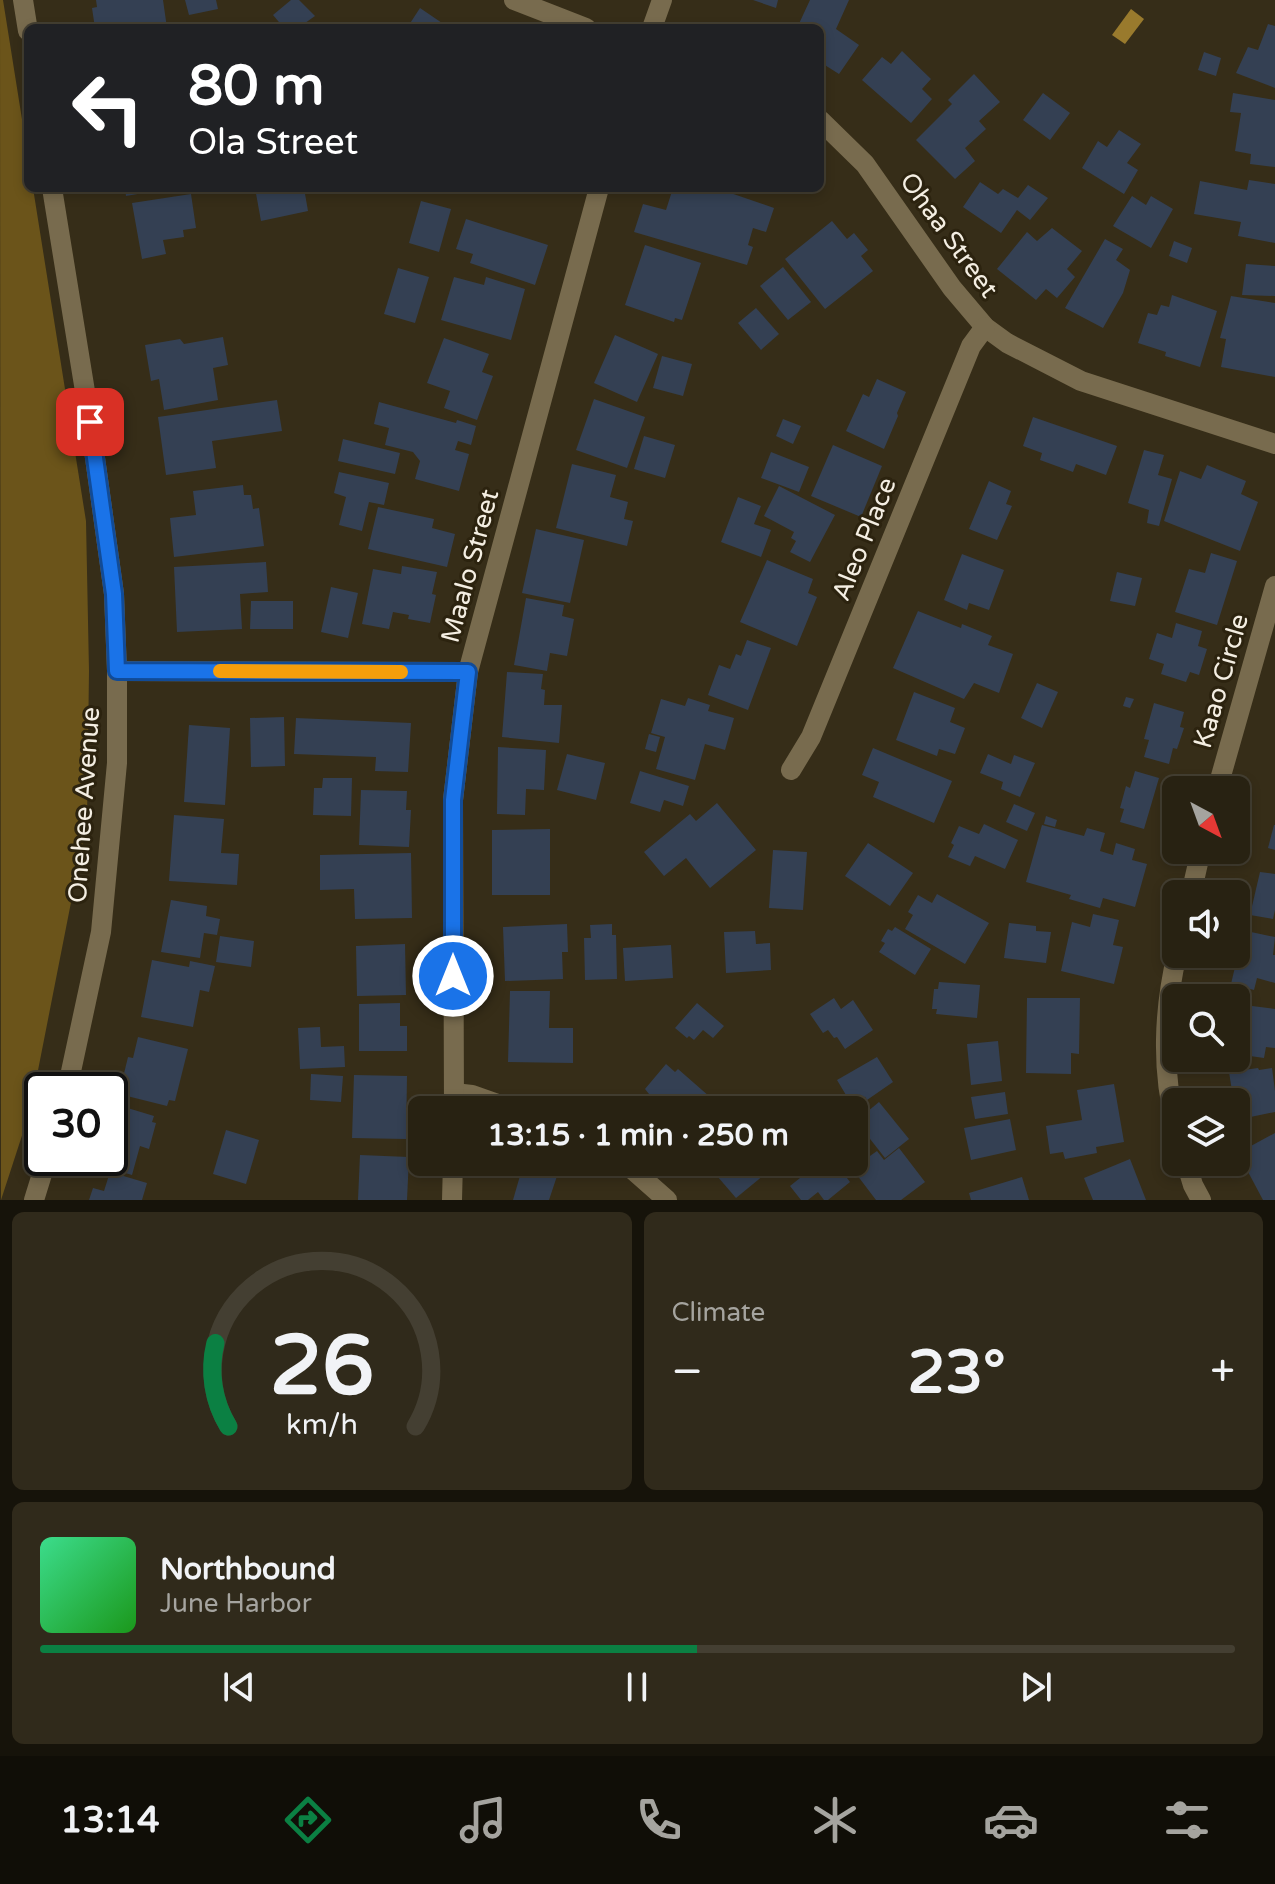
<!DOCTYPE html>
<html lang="en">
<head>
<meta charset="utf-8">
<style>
	:root { --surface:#282212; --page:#302a1b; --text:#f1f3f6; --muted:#a5a49f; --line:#443f32; --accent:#0b8043 }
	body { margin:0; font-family:"Varela Round",sans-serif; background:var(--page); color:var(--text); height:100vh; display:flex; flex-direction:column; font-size:30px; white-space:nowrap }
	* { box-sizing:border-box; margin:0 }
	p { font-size:26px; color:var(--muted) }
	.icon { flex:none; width:44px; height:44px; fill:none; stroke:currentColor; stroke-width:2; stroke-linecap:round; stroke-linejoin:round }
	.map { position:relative; height:1200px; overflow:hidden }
	.side { display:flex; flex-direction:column; gap:12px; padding:12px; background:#16130a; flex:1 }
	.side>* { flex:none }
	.hud { position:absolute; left:24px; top:24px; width:800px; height:168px; border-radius:12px; box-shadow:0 4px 12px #0003,0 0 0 2px var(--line); background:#202124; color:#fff; overflow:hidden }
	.needle { width:52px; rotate:139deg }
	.tools { position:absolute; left:1162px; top:776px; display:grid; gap:16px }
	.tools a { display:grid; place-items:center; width:88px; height:88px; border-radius:12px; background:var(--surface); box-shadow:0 4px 12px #0003,0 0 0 2px var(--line); font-size:40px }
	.speed { position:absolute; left:24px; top:1072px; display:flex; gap:16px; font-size:40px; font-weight:700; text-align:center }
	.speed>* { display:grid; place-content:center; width:104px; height:104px; border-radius:50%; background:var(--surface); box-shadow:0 4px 12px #0003,0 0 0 2px var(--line); line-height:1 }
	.speed .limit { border:4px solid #111; border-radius:12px; background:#fff; color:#111 }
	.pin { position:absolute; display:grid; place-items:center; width:68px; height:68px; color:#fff; margin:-34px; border-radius:16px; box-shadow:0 4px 12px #0006 }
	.me { position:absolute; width:88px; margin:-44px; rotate:0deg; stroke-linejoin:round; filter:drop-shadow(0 0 6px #0008) }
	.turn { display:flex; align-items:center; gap:28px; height:168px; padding:0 32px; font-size:36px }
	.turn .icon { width:104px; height:104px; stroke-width:2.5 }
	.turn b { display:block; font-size:56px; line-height:68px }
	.big { font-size:60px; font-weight:800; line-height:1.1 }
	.side .widget { flex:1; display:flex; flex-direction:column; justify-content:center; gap:12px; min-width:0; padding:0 28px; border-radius:12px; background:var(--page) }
	.side .dial { align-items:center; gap:0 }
	.dial svg { height:208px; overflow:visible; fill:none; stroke:var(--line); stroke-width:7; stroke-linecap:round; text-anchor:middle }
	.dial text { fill:var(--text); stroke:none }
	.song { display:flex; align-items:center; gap:24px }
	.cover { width:96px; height:96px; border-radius:12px; background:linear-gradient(135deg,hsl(150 70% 55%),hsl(120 70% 35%)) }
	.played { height:8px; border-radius:4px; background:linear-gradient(90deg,var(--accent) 55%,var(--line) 55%) }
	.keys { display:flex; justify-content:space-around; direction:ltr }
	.heat { display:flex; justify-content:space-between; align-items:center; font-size:44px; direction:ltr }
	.side .tiles { flex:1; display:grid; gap:12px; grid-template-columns:1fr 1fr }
	.widget:last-child { grid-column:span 2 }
	.trip { position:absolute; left:408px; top:1096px; width:460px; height:80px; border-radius:12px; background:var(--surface); box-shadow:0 4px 12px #0003,0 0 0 2px var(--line); font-weight:800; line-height:80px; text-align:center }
	.tab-bar { display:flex; height:128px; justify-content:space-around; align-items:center; background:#100e07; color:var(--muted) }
	.tab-bar .icon { width:56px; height:56px }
	.tab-bar .on { color:var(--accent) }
	.tab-bar b { font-size:36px; color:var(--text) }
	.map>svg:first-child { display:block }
	.green { fill:#6b541a }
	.water { fill:#997a2d }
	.building { fill:#344053 }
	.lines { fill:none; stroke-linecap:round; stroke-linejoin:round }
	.minor { stroke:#786b4e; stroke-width:20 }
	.route-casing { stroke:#114b97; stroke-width:20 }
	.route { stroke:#1a73e8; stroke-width:14 }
	.slow { stroke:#f59e0b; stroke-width:14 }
	.labels { text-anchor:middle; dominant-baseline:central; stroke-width:6; stroke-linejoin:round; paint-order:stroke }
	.street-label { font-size:26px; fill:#f4eee2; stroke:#2c230f }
</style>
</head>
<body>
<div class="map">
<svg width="1275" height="1200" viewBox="0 0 1275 1200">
	<rect width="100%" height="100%" fill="#362d18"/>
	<path class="green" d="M0,0H3L28,157V188H33L86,521L89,671L87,821L30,1111L1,1200Z"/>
	<path class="water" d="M1131,9L1144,19L1125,44L1112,35Z"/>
	<g class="building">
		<path d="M96,0H163L167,28H95L92,8L97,7Z"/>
		<path d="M185,0H216L218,9L189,15Z"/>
		<path d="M291,0H299L315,16L298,28H284L273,15Z"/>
		<path d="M753,0H778L776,8Z"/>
		<path d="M810,0H849L836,29L859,45L839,74L820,62V28H797Z"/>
		<path d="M420,8L442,23L439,28H407Z"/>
		<path d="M1268,24L1275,26V88L1236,73L1248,47L1258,50Z"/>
		<path d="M902,51L931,79L922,89L932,99L911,123L862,80L882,57L891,64Z"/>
		<path d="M1204,52L1221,58L1216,76L1198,70Z"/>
		<path d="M974,74L1000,102L979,121L986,129L965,148L975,161L955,179L916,140L952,104L948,100Z"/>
		<path d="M1043,93L1070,113L1050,140L1023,120Z"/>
		<path d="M1233,93L1275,100V167L1250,164L1251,154L1235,151L1241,113L1230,112Z"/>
		<path d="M1119,130L1141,144L1127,163L1138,170L1124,194L1082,168L1098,141L1107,147Z"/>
		<path d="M1249,180L1275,184V243L1238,236L1241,222L1194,214L1200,181L1247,190Z"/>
		<path d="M980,182L998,194L1003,189L1018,198L1028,185L1048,198L1030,220L1017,210L1001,233L963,207Z"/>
		<path d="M125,188H160L161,190L126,196Z"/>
		<path d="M255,188H304L308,211L261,221Z"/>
		<path d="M673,188H716L774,208L766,232L753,228L748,245L753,247L747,265L634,232L643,204L666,210Z"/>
		<path d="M191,194L196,228L183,230L184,237L163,240L166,254L142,259L132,203Z"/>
		<path d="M1132,196L1146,205L1151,196L1173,209L1151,248L1113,226Z"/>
		<path d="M421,201L451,209L439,252L409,243Z"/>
		<path d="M466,219L548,245L535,285L470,263L473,254L456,249Z"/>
		<path d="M832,221L847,239L854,233L868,250L861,256L873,271L825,309L785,259Z"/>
		<path d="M1052,228L1082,251L1067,269L1075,277L1057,298L1046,289L1036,300L997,269L1027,232L1037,241Z"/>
		<path d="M1105,239L1123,249L1116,260L1130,270L1123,293L1103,328L1065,308Z"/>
		<path d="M1174,241L1192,248L1187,263L1169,256Z"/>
		<path d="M645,245L701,263L682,320L675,318L674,322L625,305Z"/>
		<path d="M1246,264L1275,266V296L1242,295Z"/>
		<path d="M783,267L811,302L788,320L760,286Z"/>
		<path d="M398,268L429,277L415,323L384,314Z"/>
		<path d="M454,277L484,285L486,277L525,289L511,340L441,320Z"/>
		<path d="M1172,295L1217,311L1200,367L1165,356L1166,352L1138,343L1148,313L1157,315L1161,305L1169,307Z"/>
		<path d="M1231,296L1275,303V377L1221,367L1226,339L1220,338Z"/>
		<path d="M756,308L779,334L761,350L738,323Z"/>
		<path d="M615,335L658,354L637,402L594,383Z"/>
		<path d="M223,337L228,365L213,368L218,400L164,410L159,379L151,381L145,345L180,339L184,344Z"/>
		<path d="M444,338L489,354L482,372L493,376L477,420L444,408L450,391L427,383Z"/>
		<path d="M662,356L692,364L683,396L653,388Z"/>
		<path d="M877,379L906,392L897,413L898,416L884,449L846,431L863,394L869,397Z"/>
		<path d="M594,399L645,417L627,468L576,450Z"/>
		<path d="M277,400L282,431L212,441L216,468L166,475L158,417Z"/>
		<path d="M379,402L456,423L457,420L476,426L471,445L458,441L455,450L469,454L459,491L415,479L420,461L413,452L385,445L389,428L374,424Z"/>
		<path d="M1033,417L1117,446L1106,475L1076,464L1073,472L1040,460L1042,453L1023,446Z"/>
		<path d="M783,419L801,426L793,444L776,436Z"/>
		<path d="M644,436L675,445L665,478L634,469Z"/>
		<path d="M343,439L400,453L395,474L338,461Z"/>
		<path d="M833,445L882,466L861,517L811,496Z"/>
		<path d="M1144,450L1164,455L1158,475L1172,479L1159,526L1147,523L1149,510L1128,503Z"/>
		<path d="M771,452L809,467L799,492L761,478Z"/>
		<path d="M572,464L616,475L610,497L628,502L624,519L633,521L627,546L556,528Z"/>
		<path d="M1207,465L1246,481L1241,494L1258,502L1240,551L1164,521L1180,471L1201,479Z"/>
		<path d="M339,472L389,483L384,505L369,502L362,531L339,525L346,497L334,493Z"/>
		<path d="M989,481L1011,491L1006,504L1012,506L997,540L969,529Z"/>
		<path d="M243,485L244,495H251L253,509L259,508L264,546L174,557L170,518L196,515L193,491Z"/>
		<path d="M779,486L835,515L810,562L790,552L796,541L791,538L794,532L764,516Z"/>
		<path d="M738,497L761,506L754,524L771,530L761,557L721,542Z"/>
		<path d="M378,507L434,519L432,528L455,534L447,567L368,549Z"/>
		<path d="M536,529L584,540L570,603L522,593Z"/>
		<path d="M1211,553L1237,561L1217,625L1175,612L1189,569L1205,573Z"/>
		<path d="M962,554L1004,570L989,610L969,603L967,610L944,600Z"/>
		<path d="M767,560L813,579L808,593L817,597L797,646L740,622Z"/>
		<path d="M266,562L268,592L240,594L242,629L177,632L174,567Z"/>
		<path d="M402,566L437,572L432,594L436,595L430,623L408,619L409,615L393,612L389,629L362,624L373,569L401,574Z"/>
		<path d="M1117,572L1142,578L1135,606L1110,601Z"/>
		<path d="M331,587L358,593L348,638L321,632Z"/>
		<path d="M526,598L564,605L562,616L574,619L567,656L550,653L547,671L514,665Z"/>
		<path d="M251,601H293V629H250Z"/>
		<path d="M918,611L961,628L962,624L992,636L988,645L1013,654L999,693L974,683L964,699L893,668Z"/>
		<path d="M1176,623L1202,631L1198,646L1207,649L1199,675L1190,672L1186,682L1161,674L1164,664L1149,659L1157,633L1172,638Z"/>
		<path d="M747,640L771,648L748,710L708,695L719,665L730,669L736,654L741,656Z"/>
		<path d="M507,672L543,674L541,689L545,690L544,705H562L559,743L502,737Z"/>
		<path d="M1037,683L1058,692L1042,728L1021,718Z"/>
		<path d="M914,692L955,708L950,722L965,728L955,754L939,749L937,756L896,740Z"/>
		<path d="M1126,697L1134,699L1130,708L1123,706Z"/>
		<path d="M688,698L710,705L708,711L734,718L725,750L705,744L695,780L656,769L665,737L651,733L661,699L685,706Z"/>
		<path d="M1154,703L1184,712L1180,727L1184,728L1177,749L1173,748L1169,764L1144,757L1149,740L1144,739Z"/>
		<path d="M284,717L285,766L251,767L250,718Z"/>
		<path d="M296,718L411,723L408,772L375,771L376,757L294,754Z"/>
		<path d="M189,725L230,728L225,805L184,802Z"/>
		<path d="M649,734L660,737L656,752L645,749Z"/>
		<path d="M498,747L546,750L544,790L526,789L525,815L497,814Z"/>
		<path d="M873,748L952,781L934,823L873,797L879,782L862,775Z"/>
		<path d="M567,754L605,763L596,800L557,790Z"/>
		<path d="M988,754L1011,764L1014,755L1035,763L1020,797L1001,789L1003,782L980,773Z"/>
		<path d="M640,771L689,786L683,806L664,800L660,812L630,803Z"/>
		<path d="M1135,771L1159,778L1144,829L1120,822L1124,809L1120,808L1126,786L1130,788Z"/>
		<path d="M323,778H352L351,816L313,815L314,788H322Z"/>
		<path d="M361,790L407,791L406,810H411L409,847L359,845Z"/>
		<path d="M717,803L756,850L710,888L686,858L664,876L644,852L690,814L696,821Z"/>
		<path d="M1014,804L1035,813L1027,831L1006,822Z"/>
		<path d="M174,815L224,819L221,853L239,854L237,885L169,881Z"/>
		<path d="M1046,816L1057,820L1055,827L1044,824Z"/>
		<path d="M984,824L1018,840L1005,869L975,856L970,866L948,857L954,845L951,843L959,826L979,834Z"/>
		<path d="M1042,825L1084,836L1087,828L1105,833L1100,851L1113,855L1116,843L1135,849L1132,860L1147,864L1135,907L1103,898L1100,908L1069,899L1071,895L1026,882Z"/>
		<path d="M1274,825H1275V850L1268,848Z"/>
		<path d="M550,829V895H492V830Z"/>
		<path d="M868,843L913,873L890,906L845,876Z"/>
		<path d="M773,850L807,852L803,910L769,908Z"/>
		<path d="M411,853L412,918L355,919L354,889L320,890V855Z"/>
		<path d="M1260,872L1275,874V910L1273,919L1250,915Z"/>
		<path d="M937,894L989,923L965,964L905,929L913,915L908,912L918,895L932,903Z"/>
		<path d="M171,900L207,906L206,916L220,919L217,935L204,933L200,958L161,952Z"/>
		<path d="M1093,914L1119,920L1113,945L1123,947L1114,984L1061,971L1072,922L1090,927Z"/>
		<path d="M1009,923L1036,926V931L1051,932L1046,963L1004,958Z"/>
		<path d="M567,924L568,952H562L563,979L505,981L503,927Z"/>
		<path d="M612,924V935H616L617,979L585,980L584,938H591L590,925Z"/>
		<path d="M895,927L931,949L915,975L879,952L885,943L881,941L888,929L892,931Z"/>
		<path d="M755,931L756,944L770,943L771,970L726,973L724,932Z"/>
		<path d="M1251,932L1275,937L1273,955H1275V983L1257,978L1254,990L1231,984L1239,950L1246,952Z"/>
		<path d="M220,936L254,941L251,967L216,962Z"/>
		<path d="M405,944L406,995L357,996L356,946Z"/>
		<path d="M671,945L673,978L625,981L623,948Z"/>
		<path d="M152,960L189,967L190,961L215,966L209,992L200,990L193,1027L141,1017Z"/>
		<path d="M939,982L980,985L977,1018L936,1014L937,1009H932L934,989H938Z"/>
		<path d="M510,991H550L549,1028H573V1063L508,1062Z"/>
		<path d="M834,998L841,1009L853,1000L873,1030L845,1049L837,1037L834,1038L828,1030L823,1033L810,1014Z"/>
		<path d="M1027,998H1080L1079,1054L1071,1053V1074L1026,1073Z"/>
		<path d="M400,1003V1026H407V1051H359V1004Z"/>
		<path d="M697,1003L724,1026L713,1038L703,1030L694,1040L689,1036L687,1038L675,1028Z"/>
		<path d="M1236,1004L1275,1009V1048L1266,1047L1264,1058L1236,1054Z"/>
		<path d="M320,1027L321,1047L344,1046L345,1067L300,1069L298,1028Z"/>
		<path d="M138,1037L188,1049L175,1101L169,1100L167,1106L119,1094L128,1057L133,1058Z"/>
		<path d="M998,1041L1002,1081L971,1085L967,1044Z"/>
		<path d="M877,1057L893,1082L867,1100L865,1097L852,1105L837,1080Z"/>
		<path d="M666,1064L675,1072L678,1069L710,1097L708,1100L713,1105L708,1110H641L638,1108L649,1094L645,1089Z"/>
		<path d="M1258,1068L1259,1070L1272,1068L1275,1091V1112L1236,1120V1102H1223L1222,1098L1233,1097L1229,1072Z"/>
		<path d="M311,1074L343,1076L341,1102L310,1100Z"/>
		<path d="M354,1075L407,1076L406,1139L352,1138Z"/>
		<path d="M1114,1084L1124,1142L1096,1147L1097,1153L1065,1159L1063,1152L1050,1154L1046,1126L1082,1120L1077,1090Z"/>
		<path d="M1005,1092L1008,1114L975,1119L971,1097Z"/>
		<path d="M879,1102L909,1139L885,1158L856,1121Z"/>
		<path d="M121,1106L154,1116L152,1122L156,1123L149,1149L140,1146L132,1175L99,1165L101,1158H110V1126L112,1120L117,1121Z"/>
		<path d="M1010,1119L1016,1150L971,1160L964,1128Z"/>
		<path d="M226,1130L259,1140L246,1184L213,1174Z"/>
		<path d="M1275,1133V1200H1263L1238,1153Z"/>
		<path d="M899,1148L925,1182L901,1200H876L857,1175L865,1169L860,1163L877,1151L884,1160Z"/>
		<path d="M360,1155L409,1157L407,1200H358Z"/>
		<path d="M1130,1159L1146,1200H1093L1084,1178Z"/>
		<path d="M524,1162H532L559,1170L549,1200H513Z"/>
		<path d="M705,1162H780L736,1198Z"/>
		<path d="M820,1162H835L850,1182L828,1200H824L818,1192L808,1200H801L790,1186Z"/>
		<path d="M110,1172L147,1183L142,1200H89L93,1188L104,1191Z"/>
		<path d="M1022,1177L1029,1200H971L969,1193Z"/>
	</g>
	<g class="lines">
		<g class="minor">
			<path d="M23,0L28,31"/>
			<path d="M514,0L586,28"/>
			<path d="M652,28L662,0"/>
			<path d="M820,120L865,164L952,288L985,327L1007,343L1081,381L1275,444"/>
			<path d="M52,188L90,422L114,594L117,671V763L101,932L67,1090"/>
			<path d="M117,671L468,672"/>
			<path d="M791,770L811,737L971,346L985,327"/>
			<path d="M1217,790L1275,586"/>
			<path d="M1191,894L1201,850"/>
			<path d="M454,1093L472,1095L515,1110"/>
			<path d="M454,1110L453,800L468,672L599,188"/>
			<path d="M1176,1125C1161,1070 1164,1009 1177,954"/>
			<path d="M624,1162L667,1200"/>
			<path d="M1186,1162L1193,1185L1201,1200"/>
			<path d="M34,1200L47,1158"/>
			<path d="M452,1200L453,1162"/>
		</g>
	</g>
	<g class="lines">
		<defs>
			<path id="route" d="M90,422L114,594L117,671L468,672L453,800V976"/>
		</defs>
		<use href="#route" class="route-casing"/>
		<use href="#route" class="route"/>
		<path class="slow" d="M220,671L401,672"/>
	</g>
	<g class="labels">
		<g class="street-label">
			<text transform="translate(949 235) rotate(54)">Ohaa Street</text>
			<text transform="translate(864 539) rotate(-68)">Aleo Place</text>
			<text transform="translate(470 566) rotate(-75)">Maalo Street</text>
			<text transform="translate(1221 681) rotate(-74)">Kaao Circle</text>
			<text transform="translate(84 805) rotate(-86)">Onehee Avenue</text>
		</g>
	</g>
</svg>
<div class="tools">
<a><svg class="needle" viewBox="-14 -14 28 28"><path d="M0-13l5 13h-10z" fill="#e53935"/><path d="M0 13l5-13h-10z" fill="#a5a49f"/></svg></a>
<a><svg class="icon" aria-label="sound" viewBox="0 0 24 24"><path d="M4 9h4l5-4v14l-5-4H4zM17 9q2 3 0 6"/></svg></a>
<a><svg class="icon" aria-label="search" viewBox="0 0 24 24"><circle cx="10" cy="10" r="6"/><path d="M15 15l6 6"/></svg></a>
<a><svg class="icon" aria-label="layers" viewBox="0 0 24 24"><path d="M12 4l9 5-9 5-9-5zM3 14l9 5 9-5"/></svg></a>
</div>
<div class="speed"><div class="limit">30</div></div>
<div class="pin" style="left:90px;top:422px;background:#d93025"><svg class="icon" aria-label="arrive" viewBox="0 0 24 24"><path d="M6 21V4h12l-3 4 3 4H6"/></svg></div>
<svg class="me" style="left:453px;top:976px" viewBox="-20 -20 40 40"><circle r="17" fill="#1a73e8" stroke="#fff" stroke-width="3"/><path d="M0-11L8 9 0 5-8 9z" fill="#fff"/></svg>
<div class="trip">13:15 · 1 min · 250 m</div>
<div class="hud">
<div class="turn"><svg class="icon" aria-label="left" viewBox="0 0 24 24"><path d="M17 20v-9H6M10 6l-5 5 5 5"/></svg><div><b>80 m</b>Ola Street</div></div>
</div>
</div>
<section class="side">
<div class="tiles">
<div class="widget dial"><svg viewBox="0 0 100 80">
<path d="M14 69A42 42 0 1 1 86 69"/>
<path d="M14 69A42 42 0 0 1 9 37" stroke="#0b8043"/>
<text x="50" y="56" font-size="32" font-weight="700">26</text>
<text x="50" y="72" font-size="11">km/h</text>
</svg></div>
<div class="widget"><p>Climate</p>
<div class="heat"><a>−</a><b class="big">23°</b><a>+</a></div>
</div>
<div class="widget">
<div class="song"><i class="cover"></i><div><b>Northbound</b><p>June Harbor</p></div></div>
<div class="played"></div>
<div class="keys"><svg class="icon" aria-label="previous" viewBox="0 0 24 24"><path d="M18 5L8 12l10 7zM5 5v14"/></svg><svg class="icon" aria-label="pause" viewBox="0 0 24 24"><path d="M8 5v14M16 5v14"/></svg><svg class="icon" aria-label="next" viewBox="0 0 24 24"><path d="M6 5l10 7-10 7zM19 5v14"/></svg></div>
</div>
</div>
</section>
<nav class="tab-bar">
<b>13:14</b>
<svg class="icon on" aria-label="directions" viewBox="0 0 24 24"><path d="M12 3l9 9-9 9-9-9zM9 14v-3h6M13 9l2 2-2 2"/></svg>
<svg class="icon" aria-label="music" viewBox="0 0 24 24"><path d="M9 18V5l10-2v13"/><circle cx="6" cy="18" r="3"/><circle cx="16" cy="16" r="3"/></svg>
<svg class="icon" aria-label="phone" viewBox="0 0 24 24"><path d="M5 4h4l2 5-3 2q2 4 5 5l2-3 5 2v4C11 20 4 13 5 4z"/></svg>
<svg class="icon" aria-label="climate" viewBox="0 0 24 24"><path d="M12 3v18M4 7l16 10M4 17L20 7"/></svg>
<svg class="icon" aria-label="car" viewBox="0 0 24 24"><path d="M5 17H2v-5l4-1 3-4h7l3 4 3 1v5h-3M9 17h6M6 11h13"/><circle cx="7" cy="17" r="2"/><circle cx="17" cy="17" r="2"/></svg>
<svg class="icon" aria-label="filters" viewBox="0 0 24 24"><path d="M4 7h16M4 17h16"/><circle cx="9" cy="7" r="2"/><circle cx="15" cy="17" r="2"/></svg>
</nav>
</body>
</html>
